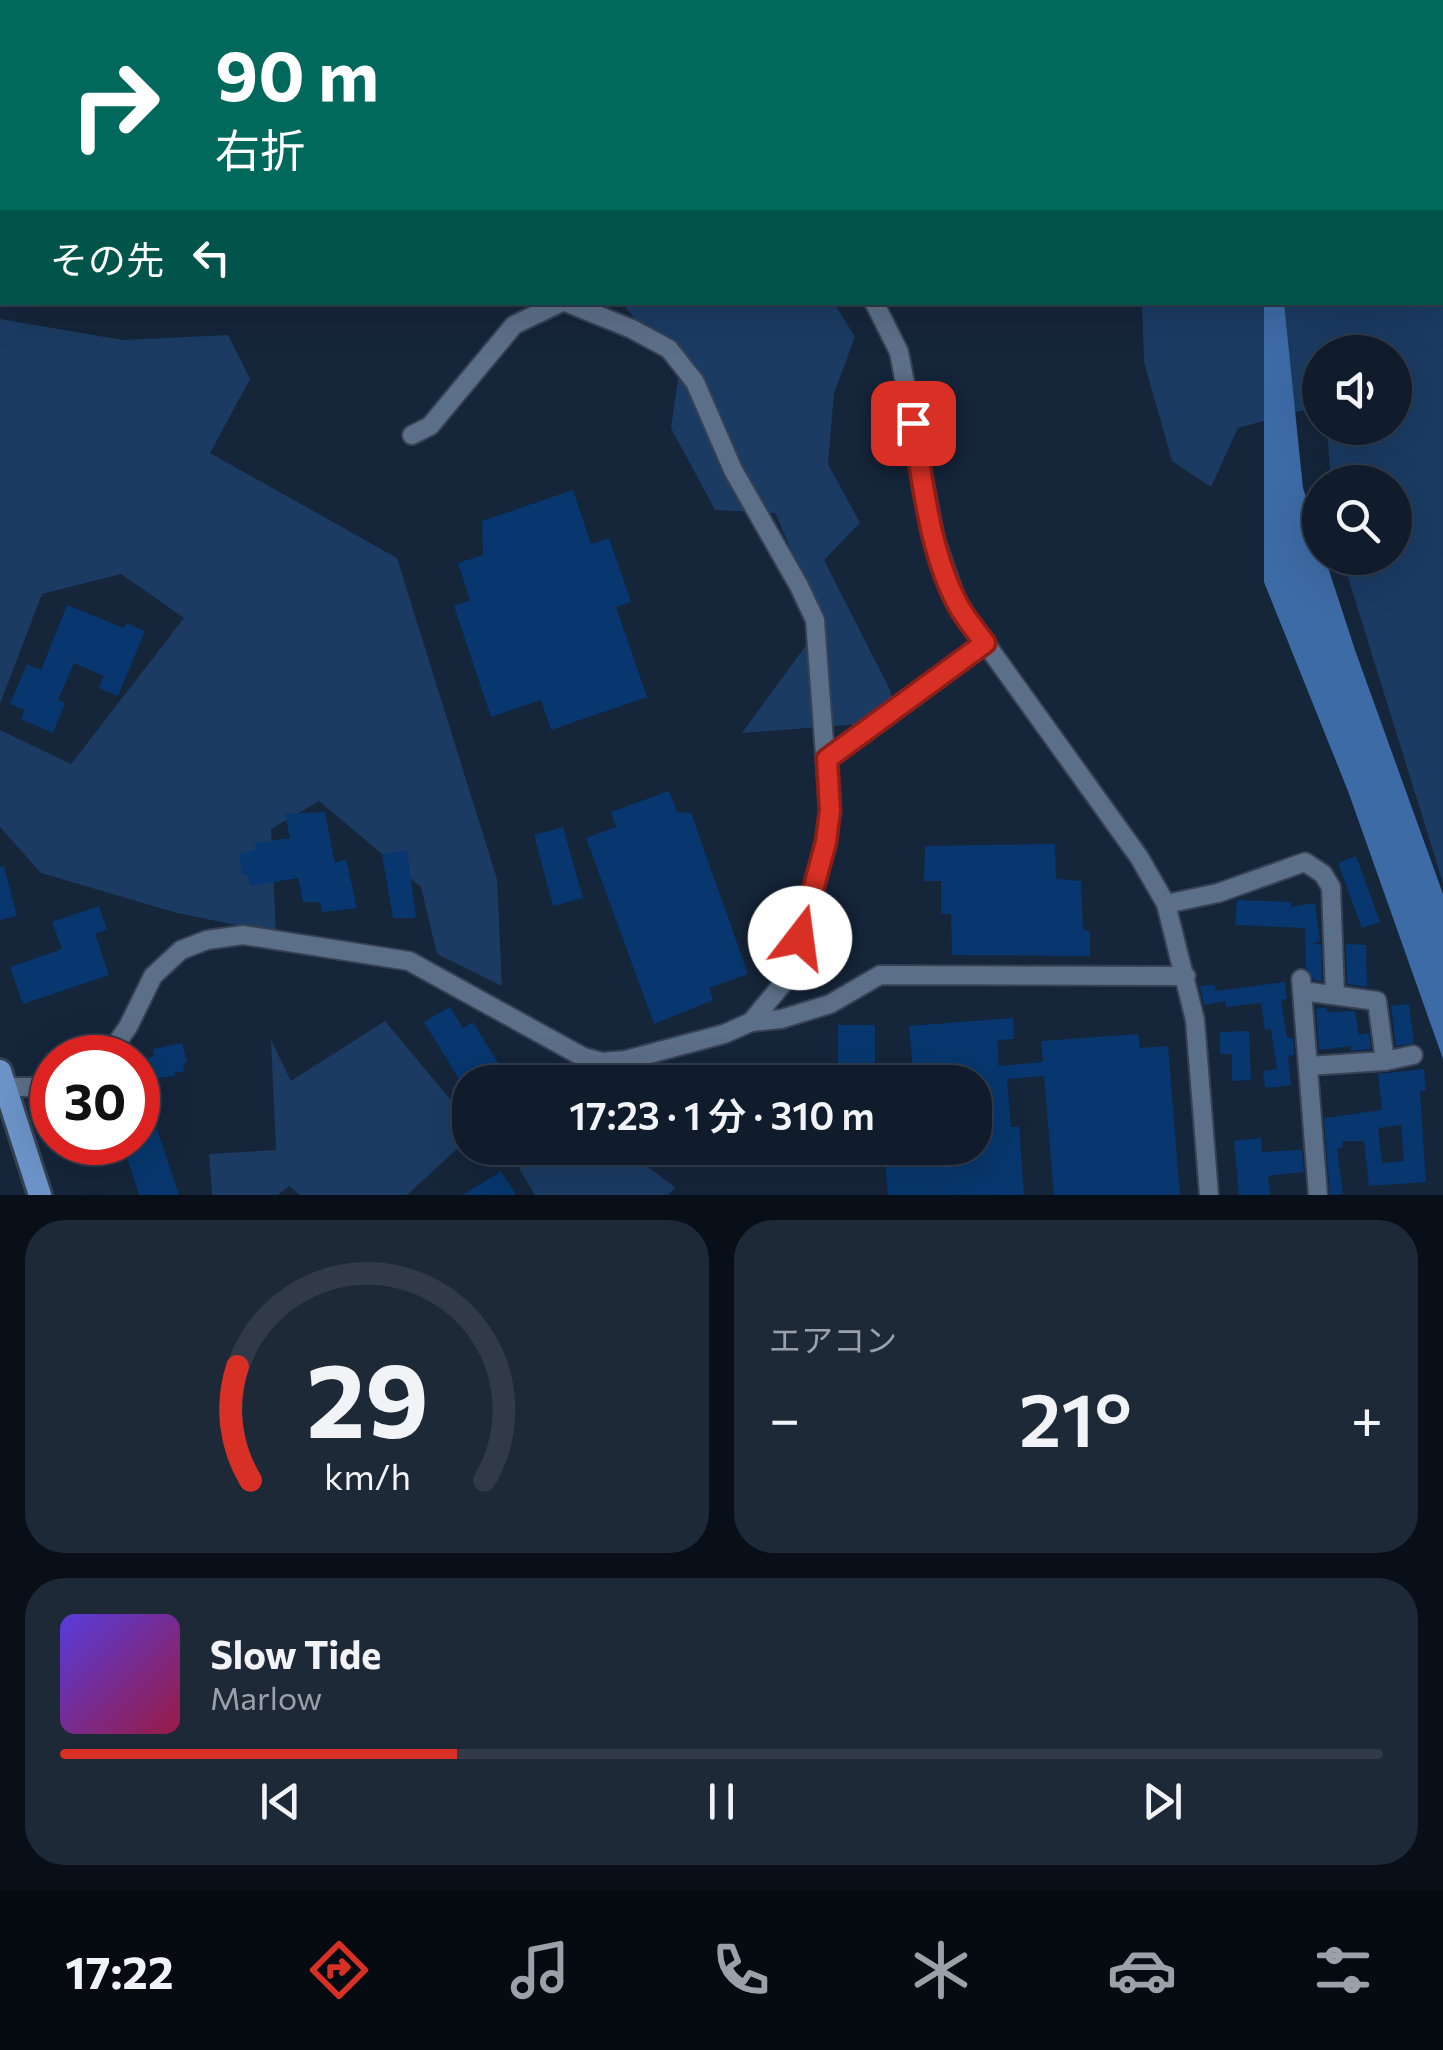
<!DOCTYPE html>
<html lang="ja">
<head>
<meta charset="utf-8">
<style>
	:root { --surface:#101c2c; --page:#1e2938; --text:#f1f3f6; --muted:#9ca1a9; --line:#303a48; --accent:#d93025 }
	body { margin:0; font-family:Commissioner,"Noto Sans JP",sans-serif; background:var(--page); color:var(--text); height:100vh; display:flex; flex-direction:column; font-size:38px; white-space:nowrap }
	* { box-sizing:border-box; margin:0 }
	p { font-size:32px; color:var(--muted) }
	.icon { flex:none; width:55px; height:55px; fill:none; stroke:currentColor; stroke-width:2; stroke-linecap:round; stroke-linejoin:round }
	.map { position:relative; height:1195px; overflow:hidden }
	.sheet { display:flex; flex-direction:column; gap:25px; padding:25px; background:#090f18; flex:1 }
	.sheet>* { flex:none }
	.banner { position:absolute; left:0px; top:0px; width:1445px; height:305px; box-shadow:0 10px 40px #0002,0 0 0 2px var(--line); background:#00695c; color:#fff; overflow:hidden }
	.tools { position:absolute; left:1302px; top:335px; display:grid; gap:20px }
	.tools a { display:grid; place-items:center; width:110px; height:110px; border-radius:50%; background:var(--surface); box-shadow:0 10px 40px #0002,0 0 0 2px var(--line); font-size:50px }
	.speed { position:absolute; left:30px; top:1035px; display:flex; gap:20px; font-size:50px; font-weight:700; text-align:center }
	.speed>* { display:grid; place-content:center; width:130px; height:130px; border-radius:50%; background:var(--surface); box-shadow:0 10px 40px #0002,0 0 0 2px var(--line); line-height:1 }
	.speed .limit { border:15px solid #d22; background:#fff; color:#111 }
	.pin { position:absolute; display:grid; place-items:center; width:85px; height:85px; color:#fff; margin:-42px; border-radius:20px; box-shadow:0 5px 15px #0006 }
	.me { position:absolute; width:110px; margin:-55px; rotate:15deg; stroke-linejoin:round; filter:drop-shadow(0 0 8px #0008) }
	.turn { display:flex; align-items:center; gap:35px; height:210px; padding:0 50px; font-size:45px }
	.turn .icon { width:130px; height:130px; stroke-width:2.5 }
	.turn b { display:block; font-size:70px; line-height:85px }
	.then { display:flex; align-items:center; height:95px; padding:0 50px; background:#0003; gap:20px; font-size:38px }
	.big { font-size:75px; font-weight:600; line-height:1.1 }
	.sheet .widget { flex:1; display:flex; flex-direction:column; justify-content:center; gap:15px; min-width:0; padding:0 35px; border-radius:40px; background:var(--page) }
	.sheet .dial { align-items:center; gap:0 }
	.dial svg { height:260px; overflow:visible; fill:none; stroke:var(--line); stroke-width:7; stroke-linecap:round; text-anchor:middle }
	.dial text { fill:var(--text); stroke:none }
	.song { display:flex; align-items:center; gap:30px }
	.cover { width:120px; height:120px; border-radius:15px; background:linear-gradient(135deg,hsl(250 70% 55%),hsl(340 70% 35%)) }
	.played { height:10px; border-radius:5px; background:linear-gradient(90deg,var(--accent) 30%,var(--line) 30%) }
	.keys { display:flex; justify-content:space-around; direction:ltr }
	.heat { display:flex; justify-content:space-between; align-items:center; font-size:55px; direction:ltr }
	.sheet .tiles { flex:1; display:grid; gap:25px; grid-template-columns:1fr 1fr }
	.widget:last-child { grid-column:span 2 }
	.trip { position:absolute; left:452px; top:1065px; width:540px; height:100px; border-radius:40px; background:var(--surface); box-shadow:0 10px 40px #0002,0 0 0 2px var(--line); font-weight:600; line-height:100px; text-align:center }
	.tab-bar { display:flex; height:160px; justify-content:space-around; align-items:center; background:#060b12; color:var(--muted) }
	.tab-bar .icon { width:70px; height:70px }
	.tab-bar .active { color:var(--accent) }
	.tab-bar b { font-size:45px; color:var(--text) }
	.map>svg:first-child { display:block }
	.green { fill:#1b3b62 }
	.water { fill:#3d6ba6 }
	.building { fill:#07376e; fill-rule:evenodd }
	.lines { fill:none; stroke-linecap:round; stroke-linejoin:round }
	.minor-casing { stroke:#364254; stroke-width:22 }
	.major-casing { stroke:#364254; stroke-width:28 }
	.minor { stroke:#5c6f88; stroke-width:18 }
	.major { stroke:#6c94c8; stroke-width:22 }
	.route-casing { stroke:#8d1f18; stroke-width:25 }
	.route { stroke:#d93025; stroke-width:18 }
</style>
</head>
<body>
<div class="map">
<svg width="1443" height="1195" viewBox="0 0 1443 1195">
	<rect width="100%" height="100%" fill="#15253a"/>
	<g class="green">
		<path d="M1355,0H1443V883L1342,558H1395V482H1331L1327,428H1395V352H1320V403L1315,407L1238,428L1211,487L1172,461L1144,362L1142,303L1442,302V2H1354Z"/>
		<path d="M622,303H834L855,337L834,393L828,464L860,523L824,560L890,690L892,702L866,715L860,724L742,733L823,622L775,513L715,510L671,428L679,372Z"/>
		<path d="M0,319L123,340L228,335L250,379L210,453L397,558L497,879L502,986L437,954L421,887L319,801L271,829L276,933L177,913L41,873L0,827V730L71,764L184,618L121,574L42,594L0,704Z"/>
		<path d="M385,1021L470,1123V1137L407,1195H300L289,1186L278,1195H212L209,1154L276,1150L271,1040L291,1081Z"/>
		<path d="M507,1148H628L631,1154L676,1188L667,1195H535Z"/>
	</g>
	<path class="water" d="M1264,303H1284L1303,488L1320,541V558H1325L1355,650L1443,894V1059L1348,791L1264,582Z"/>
	<g class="building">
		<path d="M573,490L591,544L609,538L631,602L616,607L647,697L551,730L541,700L491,717L454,606L470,600L458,563L483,555L482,521Z"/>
		<path d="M67,605L124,628L126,623L145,631L118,696L99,688L104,676L74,663L58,700L65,703L53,733L21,719L25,710L10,704L27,664L41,670Z"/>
		<path d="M669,791L677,812L691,813L748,974L709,988L713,1000L654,1024L586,838L616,827L611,812Z"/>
		<path d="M325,812L335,863L346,859L357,908L322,912L320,902H303L298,878L251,886L248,875H242L239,854L256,850L255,843L290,838L285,814Z"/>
		<path d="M563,827L583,898L553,906L534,835Z"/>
		<path d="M1055,844L1056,879L1081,881L1083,930L1090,931V956L952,955L951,914H941V881H924L925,846Z"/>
		<path d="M407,850L416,918H393L382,854Z"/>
		<path d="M1356,856L1380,922L1362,928L1338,863Z"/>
		<path d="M4,866L17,916L0,920V867Z"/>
		<path d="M1237,900L1291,902V907L1315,903L1320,941L1312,944H1321L1322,981L1314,980L1306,968L1305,928L1235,925Z"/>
		<path d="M99,906L107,929L95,934L109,975L23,1004L10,967L62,949L52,922Z"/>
		<path d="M1346,944L1366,945L1367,987L1347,984Z"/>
		<path d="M1285,982L1287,999L1281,1000L1287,1038H1293L1294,1055L1288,1056L1291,1085L1265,1088L1263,1071L1277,1069L1271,1029L1265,1030L1261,1003L1226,1007L1225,1001L1204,1005L1200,986L1215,985L1216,991Z"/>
		<path d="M1409,1004L1414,1043L1396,1046L1391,1006Z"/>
		<path d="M450,1007L463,1028L473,1022L508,1079L502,1082H470V1097L424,1022Z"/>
		<path d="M1326,1007L1327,1012L1355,1011L1359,1035L1369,1033L1371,1049L1351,1051V1046L1319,1050L1316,1009Z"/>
		<path d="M1013,1018L1014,1039L997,1040L999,1066L1043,1062L1041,1041L1138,1034L1140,1048L1168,1046L1180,1195H1054L1044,1076L1007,1079L1011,1127H1019L1024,1195H888L885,1163L920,1161L919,1148H975V1082H914L909,1026Z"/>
		<rect x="838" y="1025" width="37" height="40"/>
		<path d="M1249,1031L1251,1080L1232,1081V1054H1220V1032Z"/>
		<path d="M182,1043L187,1062L183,1063L184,1071L174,1073L175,1076L152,1079L148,1058L154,1056L153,1049Z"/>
		<path d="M1424,1069L1426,1090L1420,1091L1426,1182L1369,1186L1364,1141H1343L1342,1148H1337L1343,1194L1330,1195L1324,1118L1382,1110L1378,1074ZM1401,1125L1404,1161L1382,1163L1378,1128Z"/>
		<path d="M157,1129L179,1195H139L122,1142H138V1134Z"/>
		<path d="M1261,1138L1262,1152L1302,1150L1304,1172L1268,1176L1270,1195H1239L1234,1141Z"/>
		<path d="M501,1171L516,1195H463Z"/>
	</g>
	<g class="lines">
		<defs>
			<g id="minor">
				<path d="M390,0V2"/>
				<path d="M711,0L712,2"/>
				<path d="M184,2L191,0"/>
				<path d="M0,70H2"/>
				<path d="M874,302L899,352L935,539L958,605L1139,857L1166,904L1195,1020L1209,1195"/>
				<path d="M412,435L430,426L514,325L562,302"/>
				<path d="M827,759L985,643"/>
				<path d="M1166,904L1218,893L1305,862L1323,874L1331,887L1335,995"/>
				<path d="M1301,979L1318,1195"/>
				<path d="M1302,991L1377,1001L1385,1061"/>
				<path d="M751,1022L781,1019L830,1004L880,975L1186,976"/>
				<path d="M106,1058L128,1027L153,976L181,950L207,940L243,935L409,961L583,1057L602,1062L626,1060L724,1034L751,1022L785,981L794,960L826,843L829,810L815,620L799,586L733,470L695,382L669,349L632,329L565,302"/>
				<path d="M1308,1066L1385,1061L1413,1055"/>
				<path d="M5,1087H52"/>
			</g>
			<path id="major" d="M0,1071L40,1195"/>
		</defs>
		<use href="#minor" class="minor-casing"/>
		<use href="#major" class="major-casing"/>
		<use href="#minor" class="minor"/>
		<use href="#major" class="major"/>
	</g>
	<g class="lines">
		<defs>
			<path id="route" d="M800,938L826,842L830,810L827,759L985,643C976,631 965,618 958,605C929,551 923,482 913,423"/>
		</defs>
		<use href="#route" class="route-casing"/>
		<use href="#route" class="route"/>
	</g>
</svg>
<div class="tools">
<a><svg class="icon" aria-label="sound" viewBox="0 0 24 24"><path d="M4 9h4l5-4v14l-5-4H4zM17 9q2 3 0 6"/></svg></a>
<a><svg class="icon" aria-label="search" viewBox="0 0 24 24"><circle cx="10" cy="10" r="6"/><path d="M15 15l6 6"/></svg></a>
</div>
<div class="speed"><div class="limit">30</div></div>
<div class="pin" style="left:913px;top:423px;background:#d93025"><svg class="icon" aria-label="arrive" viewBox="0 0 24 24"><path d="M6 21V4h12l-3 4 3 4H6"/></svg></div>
<svg class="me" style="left:800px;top:938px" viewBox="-20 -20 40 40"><circle r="19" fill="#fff"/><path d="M0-13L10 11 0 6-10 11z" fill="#d93025"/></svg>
<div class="trip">17:23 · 1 分 · 310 m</div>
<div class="banner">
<div class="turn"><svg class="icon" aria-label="right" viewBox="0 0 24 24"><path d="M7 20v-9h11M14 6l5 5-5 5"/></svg><div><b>90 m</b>右折</div></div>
<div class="then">その先<svg class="icon" aria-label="left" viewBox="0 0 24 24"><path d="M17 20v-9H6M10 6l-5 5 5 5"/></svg></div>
</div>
</div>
<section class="sheet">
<div class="tiles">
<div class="widget dial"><svg viewBox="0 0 100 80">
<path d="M14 69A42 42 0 1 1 86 69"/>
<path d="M14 69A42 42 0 0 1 10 34" stroke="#d93025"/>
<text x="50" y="56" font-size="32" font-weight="700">29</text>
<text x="50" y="72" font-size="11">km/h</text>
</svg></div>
<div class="widget"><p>エアコン</p>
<div class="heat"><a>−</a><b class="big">21°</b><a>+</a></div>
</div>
<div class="widget">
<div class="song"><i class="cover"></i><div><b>Slow Tide</b><p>Marlow</p></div></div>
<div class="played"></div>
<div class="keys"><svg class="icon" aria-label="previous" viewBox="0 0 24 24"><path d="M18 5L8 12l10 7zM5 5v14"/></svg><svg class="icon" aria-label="pause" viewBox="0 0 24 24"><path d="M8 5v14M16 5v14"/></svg><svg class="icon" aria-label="next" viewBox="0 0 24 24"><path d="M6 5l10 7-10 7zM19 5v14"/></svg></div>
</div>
</div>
</section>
<nav class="tab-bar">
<b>17:22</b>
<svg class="icon active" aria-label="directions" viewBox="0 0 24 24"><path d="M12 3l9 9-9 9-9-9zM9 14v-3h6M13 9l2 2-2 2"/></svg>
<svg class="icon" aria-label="music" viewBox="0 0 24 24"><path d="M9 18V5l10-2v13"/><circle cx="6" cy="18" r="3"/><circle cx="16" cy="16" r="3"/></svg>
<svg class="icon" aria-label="phone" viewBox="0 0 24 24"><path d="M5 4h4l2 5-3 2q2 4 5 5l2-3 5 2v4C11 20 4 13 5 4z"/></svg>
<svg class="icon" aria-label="climate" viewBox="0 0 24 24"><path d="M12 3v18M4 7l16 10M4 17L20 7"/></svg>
<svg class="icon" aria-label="car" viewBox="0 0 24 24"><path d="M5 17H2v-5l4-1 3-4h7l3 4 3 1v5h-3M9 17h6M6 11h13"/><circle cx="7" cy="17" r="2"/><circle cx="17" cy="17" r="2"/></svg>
<svg class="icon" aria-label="filters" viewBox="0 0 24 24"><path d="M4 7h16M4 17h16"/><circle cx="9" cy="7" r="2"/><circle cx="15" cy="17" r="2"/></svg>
</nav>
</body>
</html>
